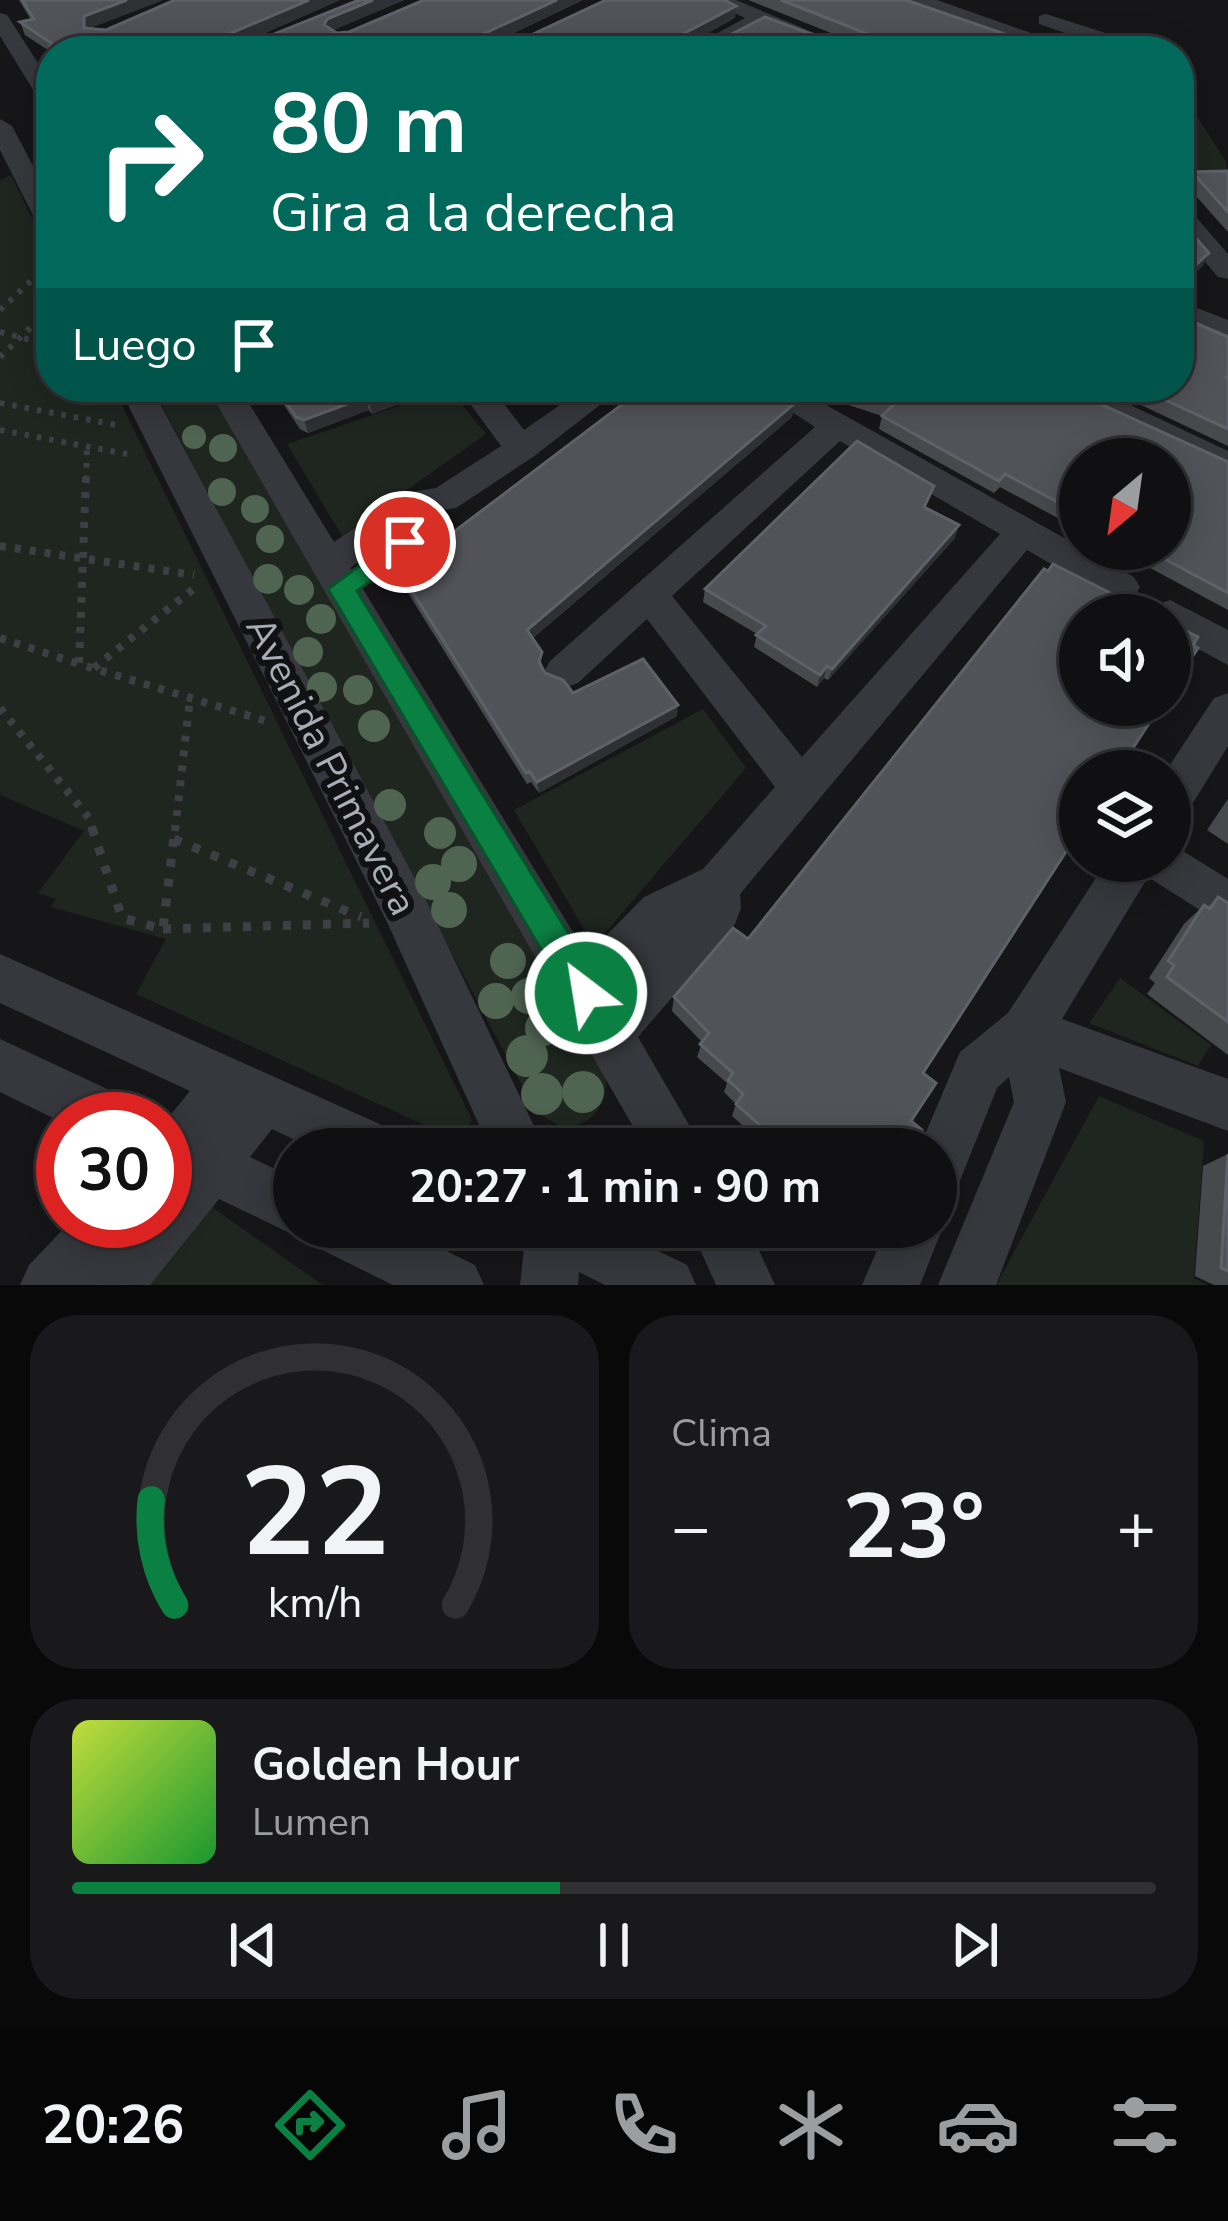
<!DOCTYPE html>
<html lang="es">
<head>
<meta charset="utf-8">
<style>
	:root { --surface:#101012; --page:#19191b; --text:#f1f3f6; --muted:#9c9d9f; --line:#303032; --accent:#0b8043 }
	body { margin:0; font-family:"Nunito Sans",sans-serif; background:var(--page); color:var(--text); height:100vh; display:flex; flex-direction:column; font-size:45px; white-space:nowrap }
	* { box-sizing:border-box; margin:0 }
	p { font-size:39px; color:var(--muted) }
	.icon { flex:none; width:66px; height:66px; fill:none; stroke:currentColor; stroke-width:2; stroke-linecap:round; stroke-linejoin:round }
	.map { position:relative; height:1285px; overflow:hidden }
	.sheet { display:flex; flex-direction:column; gap:30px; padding:30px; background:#09090a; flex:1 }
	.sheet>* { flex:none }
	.top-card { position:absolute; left:36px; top:36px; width:1158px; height:366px; border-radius:48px; box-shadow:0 6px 30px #0003,0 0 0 3px var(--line); background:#00695c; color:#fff; overflow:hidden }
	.needle { width:78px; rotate:209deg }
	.fabs { position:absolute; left:1059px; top:438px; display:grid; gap:24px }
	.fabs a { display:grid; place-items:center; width:132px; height:132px; border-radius:50%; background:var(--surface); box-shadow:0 6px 30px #0003,0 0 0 3px var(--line); font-size:60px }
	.speed { position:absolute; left:36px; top:1092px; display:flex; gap:24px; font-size:60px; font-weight:700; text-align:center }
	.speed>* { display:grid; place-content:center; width:156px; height:156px; border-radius:50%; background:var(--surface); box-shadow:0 6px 30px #0003,0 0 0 3px var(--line); line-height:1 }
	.speed .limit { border:18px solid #d22; background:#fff; color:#111 }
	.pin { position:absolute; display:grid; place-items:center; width:102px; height:102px; color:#fff; margin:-51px; border:6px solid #fff; border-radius:50%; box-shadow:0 3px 12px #0007 }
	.me { position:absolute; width:132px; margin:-66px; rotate:329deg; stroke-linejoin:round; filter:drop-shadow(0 0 9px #0008) }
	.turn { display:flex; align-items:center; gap:42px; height:252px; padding:0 36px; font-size:54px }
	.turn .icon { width:156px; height:156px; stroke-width:2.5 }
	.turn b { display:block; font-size:84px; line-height:102px }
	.then { display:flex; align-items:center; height:114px; padding:0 36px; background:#0003; gap:24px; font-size:45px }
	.big { font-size:90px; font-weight:700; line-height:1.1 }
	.sheet .tile { flex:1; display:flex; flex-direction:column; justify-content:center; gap:18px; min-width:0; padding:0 42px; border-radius:48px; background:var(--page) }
	.sheet .dial { align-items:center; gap:0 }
	.dial svg { height:312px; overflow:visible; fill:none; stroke:var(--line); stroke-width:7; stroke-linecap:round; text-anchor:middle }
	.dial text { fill:var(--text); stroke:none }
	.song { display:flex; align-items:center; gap:36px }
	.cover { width:144px; height:144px; border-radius:18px; background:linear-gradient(135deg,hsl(70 70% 55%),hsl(130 70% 35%)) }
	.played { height:12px; border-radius:6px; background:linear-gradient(90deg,var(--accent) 45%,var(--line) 45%) }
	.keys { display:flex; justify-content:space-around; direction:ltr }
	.heat { display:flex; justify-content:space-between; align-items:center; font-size:66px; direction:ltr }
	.sheet .tiles { flex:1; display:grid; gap:30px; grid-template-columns:1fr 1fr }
	.tile:last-child { grid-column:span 2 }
	.trip { position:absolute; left:273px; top:1128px; width:684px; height:120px; border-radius:60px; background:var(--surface); box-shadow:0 6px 30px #0003,0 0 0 3px var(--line); font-weight:700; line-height:120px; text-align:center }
	.tabs { display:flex; height:192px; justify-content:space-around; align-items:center; background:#060607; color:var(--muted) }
	.tabs .icon { width:84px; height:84px }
	.tabs .on { color:var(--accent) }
	.tabs b { font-size:54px; color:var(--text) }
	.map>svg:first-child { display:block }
	.green { fill:#1e261f }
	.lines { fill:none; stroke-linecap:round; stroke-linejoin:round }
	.path-far2 { stroke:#3d3f44; stroke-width:6; stroke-dasharray:4.5 8; stroke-linecap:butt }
	.path-far1 { stroke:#3d3f44; stroke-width:8; stroke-dasharray:6 9; stroke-linecap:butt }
	.path { stroke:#3d3f44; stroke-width:9; stroke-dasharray:8 12; stroke-linecap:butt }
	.minor { fill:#37383d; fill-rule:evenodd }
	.tree { fill:#506452 }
	.wall { fill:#47494d }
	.shaded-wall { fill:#2f3033 }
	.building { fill:#525359; stroke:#5f6168; stroke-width:3 }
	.route { fill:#0b8043; stroke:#07532c; stroke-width:3 }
	.labels { text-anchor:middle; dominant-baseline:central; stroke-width:12; stroke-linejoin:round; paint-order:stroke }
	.street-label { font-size:39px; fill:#a8adb8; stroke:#111113 }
</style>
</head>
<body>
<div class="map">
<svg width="1228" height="1285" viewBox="0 0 1228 1285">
	<rect width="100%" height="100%" fill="#161618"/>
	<g class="green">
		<path d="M1184,102H1188L1226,162L1228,182L1179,184Z"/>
		<path d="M11,175L51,257V387H113L472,1120L465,1132L449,1136L136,994L166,939L51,907L56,899L38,893L84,831L0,795V180Z"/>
		<path d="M152,387H208L605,1069C610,1102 596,1126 561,1127L536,1112Z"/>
		<path d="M449,389L486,434L342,536L287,444Z"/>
		<path d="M703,709L746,768L594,946L514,810Z"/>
		<path d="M1120,978L1211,1045L1198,1066L1089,1023Z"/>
		<path d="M1099,1096L1204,1141L1194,1278L1208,1285H996Z"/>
		<path d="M206,1203L323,1285H138Z"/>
	</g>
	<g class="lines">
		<g class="path-far2">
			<path d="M0,310L51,262"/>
			<path d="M0,332L51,345"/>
			<path d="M0,357L51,308"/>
			<path d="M0,403L117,425"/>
			<path d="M0,430L132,455"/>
			<path d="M86,480L87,447"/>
		</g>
		<g class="path-far1">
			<path d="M86,477L79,664L266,721"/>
			<path d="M0,546L194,575"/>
			<path d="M0,638L79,664"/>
			<path d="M94,668L197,586"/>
			<path d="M0,708L89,818L93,831"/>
			<path d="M175,831L190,698"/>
		</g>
		<g class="path">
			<path d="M92,828L122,918L163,929L175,828"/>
			<path d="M174,839L361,917"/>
			<path d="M163,929L369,923"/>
		</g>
		<g class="minor">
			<path d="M707,0H736L817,34L806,40L763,25L713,51H685L745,18Z"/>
			<path d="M907,0H937L1082,51H1050Z"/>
			<path d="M0,13L7,15L51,83V108L43,106L0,36Z"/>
			<path d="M1046,14L1146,46L1149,51H1117L1039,24V16Z"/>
			<path d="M0,119L12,126L51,200V233L38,225L0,150Z"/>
			<path d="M1179,206L1188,208L1228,254V279L1218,277L1179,231Z"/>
			<path d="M1179,301L1228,320V340L1179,321Z"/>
			<path d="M119,387H151L421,890L545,1149H490L387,922Z"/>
			<path d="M207,387H239L334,542L405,493L436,488L501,446L458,387H491L524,430L586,387H623L533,457L456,508L426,513L350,568L587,955L644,897L703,869L775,787L647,619L578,683L564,688L550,683L544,672L550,661L815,427L754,387H794L1134,577L1140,587L1134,597L1121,601L1108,597L1027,550L740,894L741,908L735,924L638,1037L703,1149H646ZM840,441L1000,534L802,757L672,596Z"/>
			<path d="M1050,387H1092L1228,451V477L1055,394Z"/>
			<path d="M1170,600L1228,630V665L1170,634V615H1151L1156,605Z"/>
			<path d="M1228,693V746L1185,816L1170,821V771H1166L1214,698Z"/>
			<path d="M1170,843L1228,879V928L1148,877L1062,1019L1228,1079V1131L1059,1068L1066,1102L996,1285H938L1014,1102L1009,1077L997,1088L955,1193L936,1201V1149H919L960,1052L1008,1013L1107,861H1170Z"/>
			<path d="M0,954L393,1130L401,1149H314L272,1129L250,1157L294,1178V1227H397L475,1265L484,1285H393L316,1247L309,1229L294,1235L219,1199L150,1285H20L29,1265L71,1221H165V1119H161L168,1118L190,1091L0,1003Z"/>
			<path d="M0,1039L131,1100L138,1119H63V1123L0,1092Z"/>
			<path d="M936,1210L943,1227L920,1285H862L887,1227H936Z"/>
			<path d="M520,1227H609L687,1265L696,1285H605L579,1272L578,1285H520L525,1240Z"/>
			<path d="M690,1227H748L775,1285H716Z"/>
		</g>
	</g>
	<g class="tree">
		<circle cx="194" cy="437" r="12"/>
		<circle cx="223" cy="448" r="14"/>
		<circle cx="222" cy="492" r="14"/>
		<circle cx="255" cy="509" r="14"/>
		<circle cx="270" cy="539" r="14"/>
		<circle cx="268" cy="579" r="15"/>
		<circle cx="299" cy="590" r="15"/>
		<circle cx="321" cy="619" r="15"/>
		<circle cx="308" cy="652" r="15"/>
		<circle cx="322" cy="687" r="15"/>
		<circle cx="358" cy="690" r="15"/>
		<circle cx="374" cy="726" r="16"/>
		<circle cx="390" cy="805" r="16"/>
		<circle cx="440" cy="833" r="16"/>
		<circle cx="459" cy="864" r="18"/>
		<circle cx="433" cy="882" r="18"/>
		<circle cx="449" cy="910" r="18"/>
		<circle cx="508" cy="961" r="18"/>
		<circle cx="529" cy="996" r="18"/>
		<circle cx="496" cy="1001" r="18"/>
		<circle cx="543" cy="1028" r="18"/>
		<circle cx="527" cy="1056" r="21"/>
		<circle cx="583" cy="1092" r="21"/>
		<circle cx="542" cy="1094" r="21"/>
	</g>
	<g class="wall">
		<path d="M19,0H163L90,28L106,30L175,0H340L244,42H254L359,0H404L333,30L337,33L583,0L495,42H516L736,6L735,18L693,41L833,42L851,41L748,0H906L1032,51L51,52L25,35L20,22L31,20Z"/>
		<path d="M1228,171V232L1186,185L1192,172Z"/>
		<path d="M1228,337V446L1103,387H1179Z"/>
		<path d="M272,387H430V392L372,414L369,410L308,433L300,429Z"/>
		<path d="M803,387H1063L1228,462V610L1115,549H1170L1080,459V530L1000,487L994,493L879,429L882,416L818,395Z"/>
		<path d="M794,404L792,417L533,638L545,673L573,693L677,716L539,793L531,782L527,784L395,572L392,559Z"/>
		<path d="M926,507L955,538L828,680L824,678L817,687L754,647L757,634L703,602L705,589Z"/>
		<path d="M1228,799V844L1207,830Z"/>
		<path d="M1218,897L1228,903V1055L1147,994L1155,983L1149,978L1184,924L1204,905L1207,907Z"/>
		<path d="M674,997L923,1073L911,1121L910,1149H769L732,1116L736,1104L724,1092L727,1083L697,1057L702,1042L672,1011Z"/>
		<path d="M1228,1154V1285H1214L1195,1276L1203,1166Z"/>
	</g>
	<g class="shaded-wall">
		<path d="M127,0H163L88,29L84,28V16Z"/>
		<path d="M309,0H340L223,51L217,39Z"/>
		<path d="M373,0H404L329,32L324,25L327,19Z"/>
		<path d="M557,0H583L484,47L481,41L483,34Z"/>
		<path d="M736,6L735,18L683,47V34Z"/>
		<path d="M1209,253L1203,266L1179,287V280Z"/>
		<path d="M407,387H430V392L372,414L369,401Z"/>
		<path d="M366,397L369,410L308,433L304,420Z"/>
		<path d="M794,404L792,417L528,642L527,630Z"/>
		<path d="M959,525L955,538L828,680L832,669Z"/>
		<path d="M827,666L824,678L817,687L820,675Z"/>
		<path d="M678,705L677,716L539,793L537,782Z"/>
	</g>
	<g class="building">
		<path d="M22,0H127L84,16V28L106,30L175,0H309L217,39L254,42L359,0H373L327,19L324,25L337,33L349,32L424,0H557L483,34L481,41L516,42L606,0H724L736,6L683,34L682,41L716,42L765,17L833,42L871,39L868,34L781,0H906L1034,44L1024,51H191L165,38L175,51H60L51,46L54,45L20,22L34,19Z"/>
		<path d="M1228,171V212L1192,172Z"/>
		<path d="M1179,212L1181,221L1209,253L1179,280Z"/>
		<path d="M1179,316L1228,337V376L1226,377L1228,378V429L1137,387H1179Z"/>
		<path d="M276,387H407L369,401L366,397L304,420L296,417Z"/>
		<path d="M645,387H767L794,404L527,630L542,652L539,662L545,673L563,680L573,693L643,659L678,705L537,782L529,771L526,773L392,559L451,534Z"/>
		<path d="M835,387H1063L1228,462V593L1146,549H1170V459H1080V514L1005,474L999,481L882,416L893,405Z"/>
		<path d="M857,441L934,486L924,507L959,525L832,669L827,666L820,675L756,635L766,626L705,589Z"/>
		<path d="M1053,564L1154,615H1080V705H1161L1118,771H1080V830L923,1073L936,1083L911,1121L922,1130L910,1149H787L736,1104L743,1094L728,1080L733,1073L700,1044L709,1033L674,997L733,928L748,939L1044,569L1048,571Z"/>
		<path d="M1170,623L1198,637L1193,646L1198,648L1170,691Z"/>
		<path d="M1218,897L1228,903V1022L1167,977L1174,965L1168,961L1204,905L1210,909Z"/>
		<path d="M1228,1154V1271L1221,1268Z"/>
	</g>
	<path class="route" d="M405,532L418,542L414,548L357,591L598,981L603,993L598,1005L586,1010L574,1005L328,589Z"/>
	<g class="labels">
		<g class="street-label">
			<text transform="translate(331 766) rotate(63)">Avenida Primavera</text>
		</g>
	</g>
</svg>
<div class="fabs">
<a><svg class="needle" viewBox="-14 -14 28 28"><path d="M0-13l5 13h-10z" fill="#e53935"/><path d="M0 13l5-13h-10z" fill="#9c9d9f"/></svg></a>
<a><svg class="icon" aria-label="sound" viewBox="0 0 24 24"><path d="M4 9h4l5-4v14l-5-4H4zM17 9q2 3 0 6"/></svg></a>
<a><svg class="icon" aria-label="layers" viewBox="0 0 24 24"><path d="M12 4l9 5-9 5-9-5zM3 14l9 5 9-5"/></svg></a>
</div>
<div class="speed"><div class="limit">30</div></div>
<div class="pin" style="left:405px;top:542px;background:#d93025"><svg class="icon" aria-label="arrive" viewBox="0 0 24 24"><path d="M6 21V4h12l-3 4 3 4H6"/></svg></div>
<svg class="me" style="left:586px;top:993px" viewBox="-20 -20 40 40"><circle r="17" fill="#0b8043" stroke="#fff" stroke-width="3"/><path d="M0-11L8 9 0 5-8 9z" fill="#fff"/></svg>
<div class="trip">20:27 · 1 min · 90 m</div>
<div class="top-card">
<div class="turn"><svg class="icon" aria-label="right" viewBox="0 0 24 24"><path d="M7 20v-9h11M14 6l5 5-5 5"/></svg><div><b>80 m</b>Gira a la derecha</div></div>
<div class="then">Luego<svg class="icon" aria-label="arrive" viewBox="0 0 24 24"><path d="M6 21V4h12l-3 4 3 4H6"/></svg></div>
</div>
</div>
<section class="sheet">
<div class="tiles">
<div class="tile dial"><svg viewBox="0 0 100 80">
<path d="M14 69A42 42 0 1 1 86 69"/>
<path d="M14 69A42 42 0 0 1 8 42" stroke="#0b8043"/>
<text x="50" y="56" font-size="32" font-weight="700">22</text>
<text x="50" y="72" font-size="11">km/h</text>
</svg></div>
<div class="tile"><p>Clima</p>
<div class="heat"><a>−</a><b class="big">23°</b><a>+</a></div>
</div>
<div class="tile">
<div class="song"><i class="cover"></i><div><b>Golden Hour</b><p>Lumen</p></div></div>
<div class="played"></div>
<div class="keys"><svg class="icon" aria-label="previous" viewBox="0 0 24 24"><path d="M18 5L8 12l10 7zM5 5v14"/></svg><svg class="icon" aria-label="pause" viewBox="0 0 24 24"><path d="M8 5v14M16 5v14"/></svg><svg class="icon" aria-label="next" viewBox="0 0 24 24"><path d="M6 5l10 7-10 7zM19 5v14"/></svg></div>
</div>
</div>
</section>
<nav class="tabs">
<b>20:26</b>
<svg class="icon on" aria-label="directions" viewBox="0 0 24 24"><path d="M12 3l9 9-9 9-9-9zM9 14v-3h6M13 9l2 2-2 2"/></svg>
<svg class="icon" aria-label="music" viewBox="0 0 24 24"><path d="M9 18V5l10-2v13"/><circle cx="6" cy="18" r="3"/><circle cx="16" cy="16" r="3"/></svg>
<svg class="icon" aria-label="phone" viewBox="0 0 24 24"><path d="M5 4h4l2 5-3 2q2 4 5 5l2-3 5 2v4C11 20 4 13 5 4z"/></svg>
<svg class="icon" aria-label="climate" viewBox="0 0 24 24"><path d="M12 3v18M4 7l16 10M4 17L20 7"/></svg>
<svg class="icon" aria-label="car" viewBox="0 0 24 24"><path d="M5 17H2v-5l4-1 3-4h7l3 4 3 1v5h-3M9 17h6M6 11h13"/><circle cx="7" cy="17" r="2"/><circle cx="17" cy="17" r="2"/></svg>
<svg class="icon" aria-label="filters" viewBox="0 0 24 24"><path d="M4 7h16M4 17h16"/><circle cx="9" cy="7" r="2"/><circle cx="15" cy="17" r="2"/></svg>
</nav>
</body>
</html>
